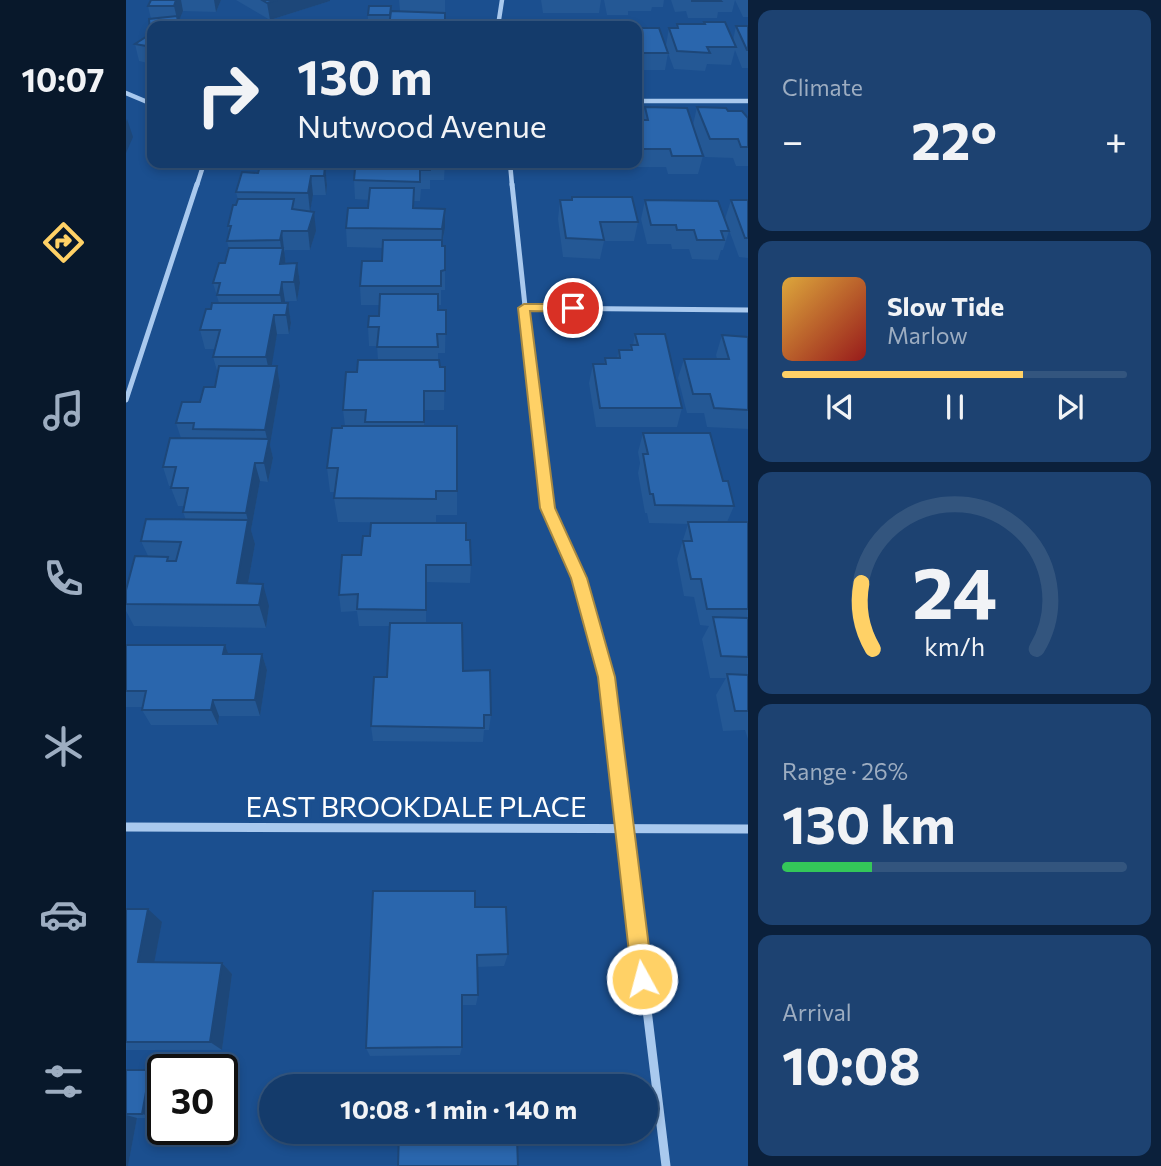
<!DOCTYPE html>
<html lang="en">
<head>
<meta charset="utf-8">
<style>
	:root { --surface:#143b6b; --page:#1d4271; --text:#f1f3f6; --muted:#9dadc1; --line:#33557e; --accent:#ffd166 }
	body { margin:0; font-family:Commissioner,sans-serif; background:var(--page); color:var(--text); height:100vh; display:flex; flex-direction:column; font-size:26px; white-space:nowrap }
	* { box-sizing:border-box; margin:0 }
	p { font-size:23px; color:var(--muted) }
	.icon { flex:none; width:38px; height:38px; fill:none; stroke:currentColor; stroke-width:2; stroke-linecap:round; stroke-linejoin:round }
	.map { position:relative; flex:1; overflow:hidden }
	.sheet { display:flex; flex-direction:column; gap:10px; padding:10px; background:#0b203b; width:413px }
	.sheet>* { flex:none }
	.top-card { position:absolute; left:21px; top:21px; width:495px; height:147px; border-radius:14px; box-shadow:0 4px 10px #0003,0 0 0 2px var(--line); background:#143b6b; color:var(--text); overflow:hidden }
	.speed { position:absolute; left:21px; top:1054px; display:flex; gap:14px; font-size:35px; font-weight:700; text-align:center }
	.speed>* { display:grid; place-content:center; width:91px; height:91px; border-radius:50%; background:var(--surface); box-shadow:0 4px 10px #0003,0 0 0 2px var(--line); line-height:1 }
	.speed .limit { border:4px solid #111; border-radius:10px; background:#fff; color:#111 }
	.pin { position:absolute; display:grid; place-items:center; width:60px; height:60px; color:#fff; margin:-30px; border:4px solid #fff; border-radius:50%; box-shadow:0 2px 7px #0007 }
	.me { position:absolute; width:77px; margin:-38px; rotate:353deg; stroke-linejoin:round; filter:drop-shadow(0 0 5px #0008) }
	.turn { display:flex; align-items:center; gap:24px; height:147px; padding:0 35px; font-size:32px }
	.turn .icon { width:91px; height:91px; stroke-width:2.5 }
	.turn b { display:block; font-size:49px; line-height:60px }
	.big { font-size:52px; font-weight:700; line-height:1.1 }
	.sheet .tile { flex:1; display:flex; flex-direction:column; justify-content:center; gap:10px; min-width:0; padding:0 24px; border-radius:14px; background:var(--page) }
	.sheet .dial { align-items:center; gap:0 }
	.dial svg { height:182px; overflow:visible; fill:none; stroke:var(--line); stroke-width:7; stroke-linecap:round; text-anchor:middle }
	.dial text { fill:var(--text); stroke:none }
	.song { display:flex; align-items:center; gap:21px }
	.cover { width:84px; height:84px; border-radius:10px; background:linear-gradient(135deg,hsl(40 70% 55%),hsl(0 70% 35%)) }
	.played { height:7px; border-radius:4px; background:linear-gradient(90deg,var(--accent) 70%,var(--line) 70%) }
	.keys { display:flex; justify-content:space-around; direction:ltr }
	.heat { display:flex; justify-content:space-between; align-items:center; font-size:38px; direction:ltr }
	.charge { height:10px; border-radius:5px; background:linear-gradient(90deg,#34c759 26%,var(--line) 0) }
	.trip { position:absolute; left:133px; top:1074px; width:399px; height:70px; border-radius:35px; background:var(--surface); box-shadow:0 4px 10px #0003,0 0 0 2px var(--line); font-weight:700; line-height:70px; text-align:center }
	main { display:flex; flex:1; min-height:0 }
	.menu { display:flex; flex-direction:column; width:126px; justify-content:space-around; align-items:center; background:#08182b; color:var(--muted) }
	.menu .icon { width:49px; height:49px }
	.menu .active { color:var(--accent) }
	.menu b { font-size:32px; color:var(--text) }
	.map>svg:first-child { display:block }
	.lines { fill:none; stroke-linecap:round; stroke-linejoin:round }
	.street-far3 { stroke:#a9c9ee; stroke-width:4.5 }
	.street-far2 { stroke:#a9c9ee; stroke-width:5 }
	.street-far1 { stroke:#a9c9ee; stroke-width:7 }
	.street { stroke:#a9c9ee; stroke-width:9 }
	.wall { fill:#245895 }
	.shaded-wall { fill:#1d4779 }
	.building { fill:#2a66ad; stroke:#1d4779; stroke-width:2 }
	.route { fill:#ffd166; stroke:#a68842; stroke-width:2 }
	.labels { text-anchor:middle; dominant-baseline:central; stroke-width:7; stroke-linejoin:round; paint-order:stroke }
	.near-street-label { font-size:28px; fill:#fff; stroke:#1b4f8f }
</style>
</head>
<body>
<main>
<nav class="menu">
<b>10:07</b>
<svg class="icon active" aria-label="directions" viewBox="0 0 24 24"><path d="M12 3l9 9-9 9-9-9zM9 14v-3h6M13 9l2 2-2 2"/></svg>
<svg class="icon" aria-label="music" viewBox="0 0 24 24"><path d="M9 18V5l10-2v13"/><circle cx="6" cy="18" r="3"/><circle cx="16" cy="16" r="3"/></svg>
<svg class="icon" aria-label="phone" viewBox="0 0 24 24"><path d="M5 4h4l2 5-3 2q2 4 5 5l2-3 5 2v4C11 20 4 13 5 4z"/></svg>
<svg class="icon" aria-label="climate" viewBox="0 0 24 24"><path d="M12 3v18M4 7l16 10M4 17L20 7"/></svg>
<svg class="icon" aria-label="car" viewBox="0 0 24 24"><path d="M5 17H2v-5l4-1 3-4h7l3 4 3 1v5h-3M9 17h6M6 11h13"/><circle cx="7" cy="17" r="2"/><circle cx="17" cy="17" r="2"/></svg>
<svg class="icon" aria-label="filters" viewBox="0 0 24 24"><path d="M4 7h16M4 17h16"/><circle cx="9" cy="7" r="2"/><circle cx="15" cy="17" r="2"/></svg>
</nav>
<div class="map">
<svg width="622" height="1166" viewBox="0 0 622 1166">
	<rect width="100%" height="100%" fill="#1b4f8f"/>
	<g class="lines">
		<g class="street-far3">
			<path d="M372,26L376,0"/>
			<path d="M0,93L26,104"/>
			<path d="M511,101H622"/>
			<path d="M384,163L386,185"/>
			<path d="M71,185L78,163"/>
		</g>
		<g class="street-far2">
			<path d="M386,184L412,428"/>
			<path d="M398,308L622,310"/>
			<path d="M0,400L71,184"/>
		</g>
		<path class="street-far1" d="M412,426L422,508L453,578L481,677L489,747"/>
		<g class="street">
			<path d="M489,746L540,1166"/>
			<path d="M0,827L622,829"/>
		</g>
	</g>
	<g class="wall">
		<path d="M25,0H95L90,12L57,11L52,22L26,26V64L13,61L9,44L25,34V19L22,6Z"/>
		<path d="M110,0H204V1L144,20Z"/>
		<path d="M273,0H319V26H263L264,25H242V15L265,6V11H274Z"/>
		<path d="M415,0H475L473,13H417Z"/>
		<path d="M478,0H538L537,7H526L525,11H502V15H481Z"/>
		<path d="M545,0H622V17H617L609,0L606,12H592L591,18H562L560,11L549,12Z"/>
		<path d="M578,22L607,40L610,26H622V68H616L609,50L605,65L581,64L579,71L548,69L542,53L539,70H512L511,28L540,45L543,28H550L551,24H577Z"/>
		<path d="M519,107L567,125L571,107L602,111L622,118V166H610L607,158L579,157L569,132L577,156L572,174H542L540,167H504L502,163H511V120H516Z"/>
		<path d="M135,163H191L190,167L199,166L201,185L200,195H187L184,211L190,231L184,250H159L158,253L160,264L171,263L174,283L171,301H159V303H162L165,323L163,334H151L145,366H151L154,386L144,445L147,458L142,482L134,481L125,530L129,544L122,584L143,606L140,628L8,626L0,611V590L22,556L15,541L60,520L57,512L58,506H52L45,488V486H43L37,467L55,438L50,423L74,402L89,387L92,374L87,357L89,349H79L74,330L85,309L93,303L87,283L99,263L103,249L101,241L103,232L102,226L112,200L110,192L132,173Z"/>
		<path d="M304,163H319L318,180H304V189H295L294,201H288V208L319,209V228L316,245L319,270V290H315V305H312V310H320L319,353H312V360L314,367H319L318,410H299L298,426L331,491V515H310V523L212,522L208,498L209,492H204L201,468L216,428L219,426L217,410L231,372L252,360L251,346H243L242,327L253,316V305H235L234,286L256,261L257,248L221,247L220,228L242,208L243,200L229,199L228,180L251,169Z"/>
		<path d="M446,197L512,222L508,241H478L474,259L437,257L432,219L434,200H445Z"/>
		<path d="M519,200L603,231L597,250H595L592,260L566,259L563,249H546L545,244H521L515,219Z"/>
		<path d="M605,200H622V258L613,257L599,219Z"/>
		<path d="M509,334L556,408L551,427H470L463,383L467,364H478L479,358H491L493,350H503L505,345H507Z"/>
		<path d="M596,335L622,337V429L581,427L578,413H561L552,378L558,359H591L590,355Z"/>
		<path d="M517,433L597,481L608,506L601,522H622V739L619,730L597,731L590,695L600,678H584L576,639L583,626L574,625L568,597L558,596L551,559L562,524L523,523L521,513H519L512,473L514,463L512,452Z"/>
		<path d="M340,540L345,565L344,583L300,582V623L337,671L365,715L363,730H358L357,742L247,741L245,726L261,677L264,626H233L231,611L215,612L213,595L235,555Z"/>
		<path d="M0,645H99L102,654H136L141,670L134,716H93L92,725H25L16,710L17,707H0Z"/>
		<path d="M349,907L382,954L378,966L351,967L352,995L350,1005H336V1047L334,1055L244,1056L240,1048Z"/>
		<path d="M0,909L36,922L28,962L96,963L106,974L96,1050H0Z"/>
		<path d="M0,1070L37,1076V1088L31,1118H11L2,1166H0Z"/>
	</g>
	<g class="shaded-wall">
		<path d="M50,0H55L57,11L52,23L48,6Z"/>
		<path d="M88,0H95L90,12Z"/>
		<path d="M151,0H204V1L144,20L141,3Z"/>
		<path d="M1,119L7,137L0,153V122Z"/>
		<path d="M199,166L201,185L200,195L198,176Z"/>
		<path d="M185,176L187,195L184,212L182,193Z"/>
		<path d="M319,209V228L315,248L316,229Z"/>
		<path d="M188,212L190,231L184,250L182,231Z"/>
		<path d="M156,231L160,267L157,283L154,264L156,254L154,240Z"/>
		<path d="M171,263L174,283L171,301L168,282Z"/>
		<path d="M156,282L159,301L157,314L154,295Z"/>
		<path d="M162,303L165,323L163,334L160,315Z"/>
		<path d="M148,315L151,334L144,376L140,357Z"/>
		<path d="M151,366L154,386L144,445L147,458L142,482L138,463L142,443L139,430Z"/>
		<path d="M129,463L134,481L125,530L129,544L118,606L111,583L122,521L120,513Z"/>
		<path d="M137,584L143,606L140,628L133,605Z"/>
		<path d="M99,645L105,661L97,654Z"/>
		<path d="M136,654L141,670L134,716L129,700Z"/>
		<path d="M87,700L93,716L92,725L85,710Z"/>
		<path d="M22,909L36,922L26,974L12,962Z"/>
		<path d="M96,963L106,974L96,1050L84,1042Z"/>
		<path d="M24,1070L37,1076V1088L31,1118L16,1114Z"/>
		<path d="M0,1115L11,1118L2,1166H0Z"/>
	</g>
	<g class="building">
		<path d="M25,0H50L48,6H22Z"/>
		<path d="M136,0H151L141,3Z"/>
		<path d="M566,0H594L595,1H566Z"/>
		<path d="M243,6H265L264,15H242Z"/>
		<path d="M265,11L319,13V21H306V26H263Z"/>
		<path d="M51,16L53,26H26V31H24L23,19Z"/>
		<path d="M407,21H464L465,26H408Z"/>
		<path d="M578,22H599L610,47H581L584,53L551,51L543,28H552L551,24H579Z"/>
		<path d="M610,26H622V50H621Z"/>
		<path d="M511,28H533L542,53H515L513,47H511Z"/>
		<path d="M26,33V47L9,44Z"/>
		<path d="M519,107L561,108L577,156H546L544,149H511V120H522Z"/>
		<path d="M571,107L600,108L602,111H616L622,118V147H615L612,139H584Z"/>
		<path d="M135,163H186V167L199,166L198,176H185L182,193L110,192L116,172L132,173Z"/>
		<path d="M251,163H304V170H294V182L228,180L229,169H251Z"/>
		<path d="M244,188H288L287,208L319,209L316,229L220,228L222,208H242Z"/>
		<path d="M446,197H506L512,222H474L478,240L440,238L434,200H446Z"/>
		<path d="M112,199H168L166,209L188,212L182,231H156L154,240L101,241L105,226H102L107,205H110Z"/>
		<path d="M519,200L592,201L603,231H595L598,240H571L568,230H551L550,225H525Z"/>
		<path d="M605,200H622V238H619Z"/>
		<path d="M257,240H316V246H319V270L315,271V286H234L236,261H256Z"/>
		<path d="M103,248H157L154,264L171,263L168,282H156L154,295H91L94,283H87L93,263H99Z"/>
		<path d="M254,294H312V310H320V334H311L312,347H251L253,327H242L243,316H253Z"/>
		<path d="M86,303H162L160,315H148L140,357H87L94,330H74L80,309H85Z"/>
		<path d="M509,334H539L556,408H474L467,364H480L479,358H494L493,350H506L505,345H512Z"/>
		<path d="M596,335L622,337V410L588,408L584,394H567L558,359H603Z"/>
		<path d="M232,360H313L314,367H319V391H298V422H239L240,410H217L220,372H231Z"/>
		<path d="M93,366H151L139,430L67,429L68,423H50L56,402H74L78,387H89Z"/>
		<path d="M216,426H331V491H310V499L208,498L212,468H201L206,428H216Z"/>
		<path d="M517,433H584L597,481H602L608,506L529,505L527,494H524L517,454H522Z"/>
		<path d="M44,438L143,439L138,463H129L120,513L57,512L62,488H45L50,467H37Z"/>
		<path d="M20,519L122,520L111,583L137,584L133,605L0,604V590L9,556L42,557L41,561H50L55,542L15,541Z"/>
		<path d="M562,522H622V609H581L575,579H565L557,541H566Z"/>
		<path d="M245,523H340V540H344L345,565H300V610L231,609L232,594L213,595L216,555H235L237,536H244Z"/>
		<path d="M587,617L622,618V657L595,656Z"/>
		<path d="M264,623H336L337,671L364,670L365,715H358V728L245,726L248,677H261Z"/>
		<path d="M0,645H99L97,654H136L129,700H87L85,710H16L20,691H0Z"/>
		<path d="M601,674L622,675V711H609Z"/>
		<path d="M247,891H349V907H380L382,954L351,955L352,995H336V1047L240,1048Z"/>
		<path d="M0,909H22L12,962L96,963L84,1042H0Z"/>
		<path d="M0,1070H24L16,1114H0Z"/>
		<path d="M274,1078L383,1079V1087H274Z"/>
		<path d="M273,1132H384L385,1139H391L392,1166H272Z"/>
	</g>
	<path class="route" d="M398,304H447L454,308L447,312L404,311L429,508L461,578L489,677L527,979L524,986L516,990L509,986L506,979L472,677L445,578L414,508L392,308Z"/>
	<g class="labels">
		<g class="near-street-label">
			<text x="290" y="806">EAST BROOKDALE PLACE</text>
		</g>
	</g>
</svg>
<div class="speed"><div class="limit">30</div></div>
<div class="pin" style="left:447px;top:308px;background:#d93025"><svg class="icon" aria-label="arrive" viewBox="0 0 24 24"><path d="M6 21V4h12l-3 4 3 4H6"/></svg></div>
<svg class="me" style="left:516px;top:979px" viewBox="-20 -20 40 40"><circle r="17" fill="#ffd166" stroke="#fff" stroke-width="3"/><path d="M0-11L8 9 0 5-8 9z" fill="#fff"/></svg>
<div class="trip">10:08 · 1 min · 140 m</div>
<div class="top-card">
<div class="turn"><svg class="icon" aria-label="right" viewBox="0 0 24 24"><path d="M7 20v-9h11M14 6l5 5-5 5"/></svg><div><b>130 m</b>Nutwood Avenue</div></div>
</div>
</div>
<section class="sheet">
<div class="tile"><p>Climate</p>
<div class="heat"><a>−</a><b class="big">22°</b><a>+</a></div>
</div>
<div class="tile">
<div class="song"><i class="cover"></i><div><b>Slow Tide</b><p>Marlow</p></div></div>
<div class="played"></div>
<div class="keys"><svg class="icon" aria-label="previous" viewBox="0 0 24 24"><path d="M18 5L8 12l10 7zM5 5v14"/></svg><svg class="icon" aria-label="pause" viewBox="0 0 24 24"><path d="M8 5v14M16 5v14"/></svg><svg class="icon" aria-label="next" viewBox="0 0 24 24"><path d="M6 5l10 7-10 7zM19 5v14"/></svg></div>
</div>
<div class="tile dial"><svg viewBox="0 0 100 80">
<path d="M14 69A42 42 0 1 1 86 69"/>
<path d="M14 69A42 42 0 0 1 9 40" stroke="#ffd166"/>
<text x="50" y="56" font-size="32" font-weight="700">24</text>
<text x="50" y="72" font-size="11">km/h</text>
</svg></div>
<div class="tile"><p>Range · 26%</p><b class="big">130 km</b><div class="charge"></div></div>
<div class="tile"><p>Arrival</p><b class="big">10:08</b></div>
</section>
</main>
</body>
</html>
